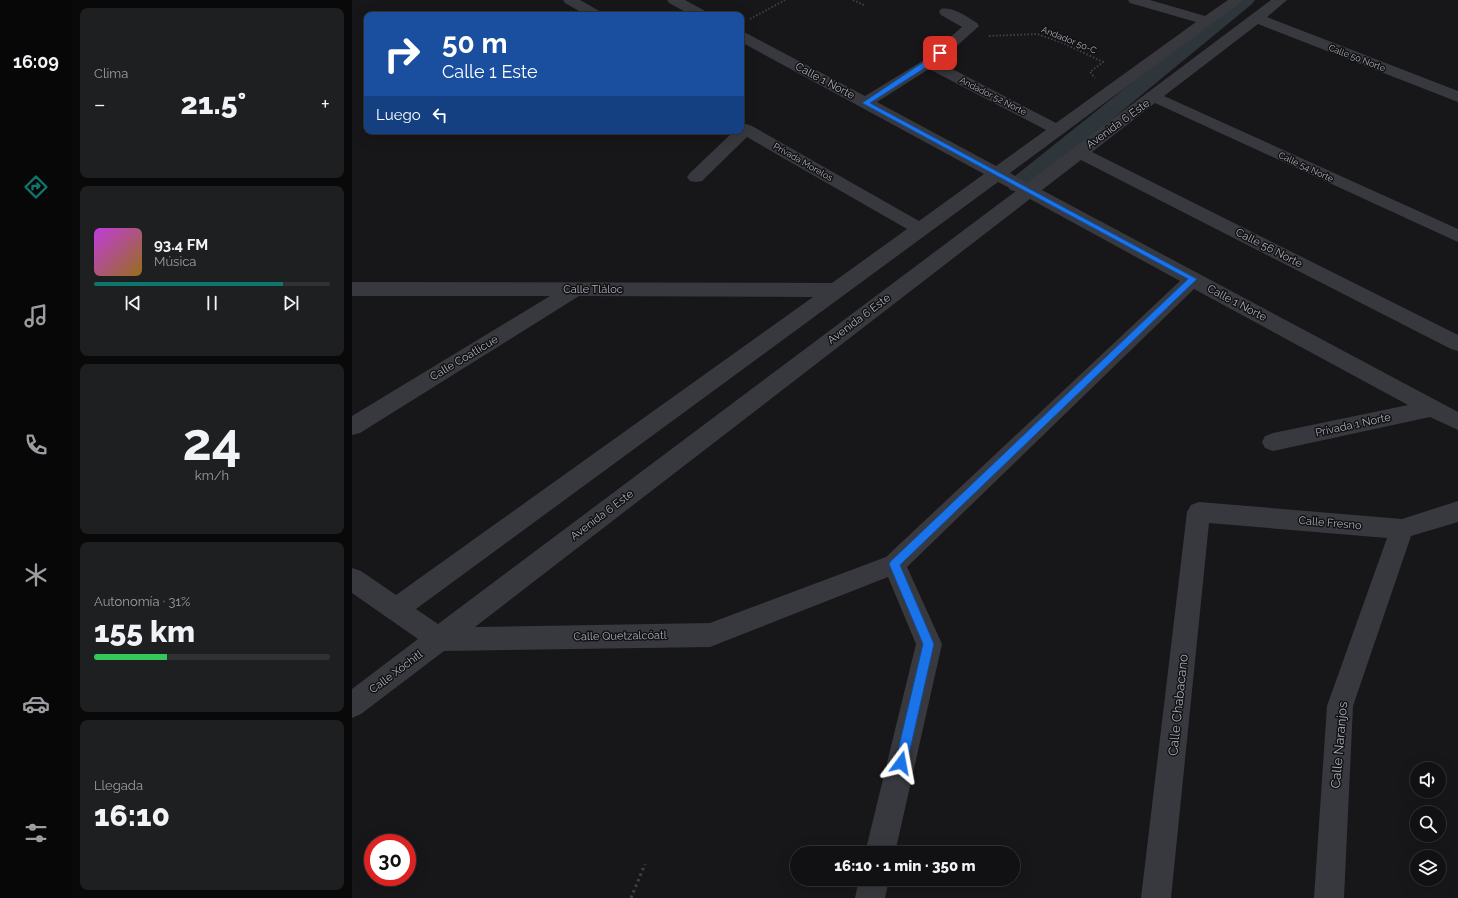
<!DOCTYPE html>
<html lang="es">
<head>
<meta charset="utf-8">
<style>
	:root { --surface:#111113; --page:#1e1f21; --text:#f1f3f6; --muted:#9c9da0; --line:#303133; --accent:#0f766e }
	body { margin:0; font-family:Raleway,sans-serif; background:var(--page); color:var(--text); height:100vh; display:flex; flex-direction:column; font-size:15px; white-space:nowrap }
	* { box-sizing:border-box; margin:0 }
	p { font-size:13px; color:var(--muted) }
	.icon { flex:none; width:22px; height:22px; fill:none; stroke:currentColor; stroke-width:2; stroke-linecap:round; stroke-linejoin:round }
	.map { position:relative; flex:1; overflow:hidden }
	.side { display:flex; flex-direction:column; gap:8px; padding:8px; background:#09090a; width:280px }
	.side>* { flex:none }
	.hud { position:absolute; left:12px; top:12px; width:380px; height:122px; border-radius:8px; box-shadow:0 4px 16px #0002,0 0 0 1px var(--line); background:#1a4fa0; color:#fff; overflow:hidden }
	.tools { position:absolute; left:1058px; top:762px; display:grid; gap:8px }
	.tools a { display:grid; place-items:center; width:36px; height:36px; border-radius:50%; background:var(--surface); box-shadow:0 4px 16px #0002,0 0 0 1px var(--line); font-size:20px }
	.speed { position:absolute; left:12px; top:834px; display:flex; gap:8px; font-size:20px; font-weight:700; text-align:center }
	.speed>* { display:grid; place-content:center; width:52px; height:52px; border-radius:50%; background:var(--surface); box-shadow:0 4px 16px #0002,0 0 0 1px var(--line); line-height:1 }
	.speed .limit { border:6px solid #d22; background:#fff; color:#111 }
	.pin { position:absolute; display:grid; place-items:center; width:34px; height:34px; color:#fff; margin:-17px; border-radius:8px; box-shadow:0 2px 6px #0006 }
	.me { position:absolute; width:44px; margin:-22px; rotate:13deg; stroke-linejoin:round; filter:drop-shadow(0 0 3px #0008) }
	.turn { display:flex; align-items:center; gap:14px; height:84px; padding:0 12px; font-size:18px }
	.turn .icon { width:52px; height:52px; stroke-width:2.5 }
	.turn b { display:block; font-size:28px; line-height:34px }
	.then { display:flex; align-items:center; height:38px; padding:0 12px; background:#0003; gap:8px; font-size:15px }
	.big { font-size:30px; font-weight:800; line-height:1.1 }
	.side .card { flex:1; display:flex; flex-direction:column; justify-content:center; gap:6px; min-width:0; padding:0 14px; border-radius:8px; background:var(--page) }
	.side .dial { align-items:center; gap:0 }
	.dial b { font-size:52px; line-height:1 }
	.song { display:flex; align-items:center; gap:12px }
	.cover { width:48px; height:48px; border-radius:6px; background:linear-gradient(135deg,hsl(290 70% 55%),hsl(40 70% 35%)) }
	.played { height:4px; border-radius:2px; background:linear-gradient(90deg,var(--accent) 80%,var(--line) 80%) }
	.keys { display:flex; justify-content:space-around; direction:ltr }
	.heat { display:flex; justify-content:space-between; align-items:center; font-size:22px; direction:ltr }
	.charge { height:6px; border-radius:3px; background:linear-gradient(90deg,#34c759 31%,var(--line) 0) }
	.trip { position:absolute; left:438px; top:846px; width:230px; height:40px; border-radius:20px; background:var(--surface); box-shadow:0 4px 16px #0002,0 0 0 1px var(--line); font-weight:800; line-height:40px; text-align:center }
	main { display:flex; flex:1; min-height:0 }
	.menu { display:flex; flex-direction:column; width:72px; justify-content:space-around; align-items:center; background:#070708; color:var(--muted) }
	.menu .icon { width:28px; height:28px }
	.menu .selected { color:var(--accent) }
	.menu b { font-size:18px; color:var(--text) }
	.map>svg:first-child { display:block }
	.lines { fill:none; stroke-linecap:round; stroke-linejoin:round }
	.canal { fill:#2e363c; fill-rule:evenodd }
	.path-far1 { stroke:#3e4045; stroke-width:2; stroke-dasharray:1.5 2; stroke-linecap:butt }
	.path { stroke:#3e4045; stroke-width:3; stroke-dasharray:2.5 3.5; stroke-linecap:butt }
	.minor { fill:#38393e; fill-rule:evenodd }
	.route { fill:#1a73e8; stroke:#114b97 }
	.labels { text-anchor:middle; dominant-baseline:central; stroke-width:3; stroke-linejoin:round; paint-order:stroke }
	.far-street-label { font-size:9px; fill:#aaaeb8; stroke:#121214 }
	.street-label { font-size:11px; fill:#aaaeb8; stroke:#121214 }
	.near-street-label { font-size:13px; fill:#aaaeb8; stroke:#121214 }
</style>
</head>
<body>
<main>
<nav class="menu">
<b>16:09</b>
<svg class="icon selected" aria-label="directions" viewBox="0 0 24 24"><path d="M12 3l9 9-9 9-9-9zM9 14v-3h6M13 9l2 2-2 2"/></svg>
<svg class="icon" aria-label="music" viewBox="0 0 24 24"><path d="M9 18V5l10-2v13"/><circle cx="6" cy="18" r="3"/><circle cx="16" cy="16" r="3"/></svg>
<svg class="icon" aria-label="phone" viewBox="0 0 24 24"><path d="M5 4h4l2 5-3 2q2 4 5 5l2-3 5 2v4C11 20 4 13 5 4z"/></svg>
<svg class="icon" aria-label="climate" viewBox="0 0 24 24"><path d="M12 3v18M4 7l16 10M4 17L20 7"/></svg>
<svg class="icon" aria-label="car" viewBox="0 0 24 24"><path d="M5 17H2v-5l4-1 3-4h7l3 4 3 1v5h-3M9 17h6M6 11h13"/><circle cx="7" cy="17" r="2"/><circle cx="17" cy="17" r="2"/></svg>
<svg class="icon" aria-label="filters" viewBox="0 0 24 24"><path d="M4 7h16M4 17h16"/><circle cx="9" cy="7" r="2"/><circle cx="15" cy="17" r="2"/></svg>
</nav>
<section class="side">
<div class="card"><p>Clima</p>
<div class="heat"><a>−</a><b class="big">21.5°</b><a>+</a></div>
</div>
<div class="card">
<div class="song"><i class="cover"></i><div><b>93.4 FM</b><p>Música</p></div></div>
<div class="played"></div>
<div class="keys"><svg class="icon" aria-label="previous" viewBox="0 0 24 24"><path d="M18 5L8 12l10 7zM5 5v14"/></svg><svg class="icon" aria-label="pause" viewBox="0 0 24 24"><path d="M8 5v14M16 5v14"/></svg><svg class="icon" aria-label="next" viewBox="0 0 24 24"><path d="M6 5l10 7-10 7zM19 5v14"/></svg></div>
</div>
<div class="card dial"><b>24</b><p>km/h</p></div>
<div class="card"><p>Autonomía · 31%</p><b class="big">155 km</b><div class="charge"></div></div>
<div class="card"><p>Llegada</p><b class="big">16:10</b></div>
</section>
<div class="map">
<svg width="1106" height="898" viewBox="0 0 1106 898">
	<rect width="100%" height="100%" fill="#171719"/>
	<g class="lines">
		<path class="canal" d="M883,0H903L900,4L674,190L666,192L658,190L655,185L658,180Z"/>
		<g class="path-far1">
			<path d="M501,0L512,5"/>
			<path d="M398,19L433,0"/>
			<path d="M637,36L685,34L711,43L751,62L738,72L743,78"/>
		</g>
		<path class="path" d="M279,898L293,864"/>
		<g class="minor">
			<path d="M211,0H228L249,12L251,15H234L213,3Z"/>
			<path d="M315,0H333L355,12L357,15H339L317,3Z"/>
			<path d="M776,0H798L853,16L876,0H892L658,173L675,183L919,0H935L915,17L1106,91V102L906,24L812,96L1106,229V242L803,103L740,152L1106,335V351L1099,349L729,160L690,190L1106,412V430L1078,417L921,451L913,448L910,442L913,436L921,433L1056,405L842,289L555,567L590,644L543,853H513L564,644L536,577L358,647L92,651L9,714L0,718V689L66,639L0,593V568L9,571L44,595L461,297L227,296L8,433L0,435V416L198,296H0V282L480,283L555,229L395,137L350,181L344,182L338,181L335,177L338,173L382,131H389V125L394,124L400,126L567,221L632,174L389,42V32L394,33L513,96L572,60L610,27L589,15L587,12L589,9C601,6 615,17 625,23L627,26L587,62L704,123L844,22L778,3ZM577,69L694,130L644,166L525,102ZM646,182L664,191L86,624L64,609ZM678,199L828,281L534,557L358,623L123,627Z"/>
			<path d="M1106,501V522L1059,536L1001,706L992,898H962L975,706L1035,538L857,523L819,898H789L835,512L839,505L847,502L1050,519Z"/>
			<path d="M507,879H537L533,898H503Z"/>
		</g>
	</g>
	<path class="route" d="M588,51L591,53L579,64L518,103L845,279L548,565L582,644L555,763L553,767L549,769L545,767L543,763L571,644L537,564L539,561L836,279L510,103Z"/>
	<g class="labels">
		<g class="far-street-label">
			<text transform="translate(717 40) rotate(22)">Andador 50-C</text>
			<text transform="translate(1005 58) rotate(21)">Calle 50 Norte</text>
			<text transform="translate(641 96) rotate(27)">Andador 52 Norte</text>
			<text transform="translate(451 162) rotate(30)">Privada Morelos</text>
			<text transform="translate(954 167) rotate(25)">Calle 54 Norte</text>
		</g>
		<g class="street-label">
			<text transform="translate(473 81) rotate(28)">Calle 1 Norte</text>
			<text transform="translate(766 124) rotate(-36)">Avenida 6 Este</text>
			<text transform="translate(917 248) rotate(27)">Calle 56 Norte</text>
			<text x="241" y="289">Calle Tláloc</text>
			<text transform="translate(885 303) rotate(28)">Calle 1 Norte</text>
			<text transform="translate(507 319) rotate(-37)">Avenida 6 Este</text>
			<text transform="translate(112 358) rotate(-31)">Calle Coatlicue</text>
			<text transform="translate(1001 425) rotate(-12)">Privada 1 Norte</text>
			<text transform="translate(250 515) rotate(-37)">Avenida 6 Este</text>
			<text transform="translate(978 523) rotate(5)">Calle Fresno</text>
			<text transform="translate(268 636) rotate(-1)">Calle Quetzalcóatl</text>
			<text transform="translate(44 672) rotate(-37)">Calle Xóchitl</text>
		</g>
		<g class="near-street-label">
			<text transform="translate(826 705) rotate(-84)">Calle Chabacano</text>
			<text transform="translate(987 745) rotate(-85)">Calle Naranjos</text>
		</g>
	</g>
</svg>
<div class="tools">
<a><svg class="icon" aria-label="sound" viewBox="0 0 24 24"><path d="M4 9h4l5-4v14l-5-4H4zM17 9q2 3 0 6"/></svg></a>
<a><svg class="icon" aria-label="search" viewBox="0 0 24 24"><circle cx="10" cy="10" r="6"/><path d="M15 15l6 6"/></svg></a>
<a><svg class="icon" aria-label="layers" viewBox="0 0 24 24"><path d="M12 4l9 5-9 5-9-5zM3 14l9 5 9-5"/></svg></a>
</div>
<div class="speed"><div class="limit">30</div></div>
<div class="pin" style="left:588px;top:53px;background:#d93025"><svg class="icon" aria-label="arrive" viewBox="0 0 24 24"><path d="M6 21V4h12l-3 4 3 4H6"/></svg></div>
<svg class="me" style="left:549px;top:763px" viewBox="-20 -20 40 40"><path d="M0-17L14 15 0 8-14 15z" fill="#1a73e8" stroke="#fff" stroke-width="4"/></svg>
<div class="trip">16:10 · 1 min · 350 m</div>
<div class="hud">
<div class="turn"><svg class="icon" aria-label="right" viewBox="0 0 24 24"><path d="M7 20v-9h11M14 6l5 5-5 5"/></svg><div><b>50 m</b>Calle 1 Este</div></div>
<div class="then">Luego<svg class="icon" aria-label="left" viewBox="0 0 24 24"><path d="M17 20v-9H6M10 6l-5 5 5 5"/></svg></div>
</div>
</div>
</main>
</body>
</html>
